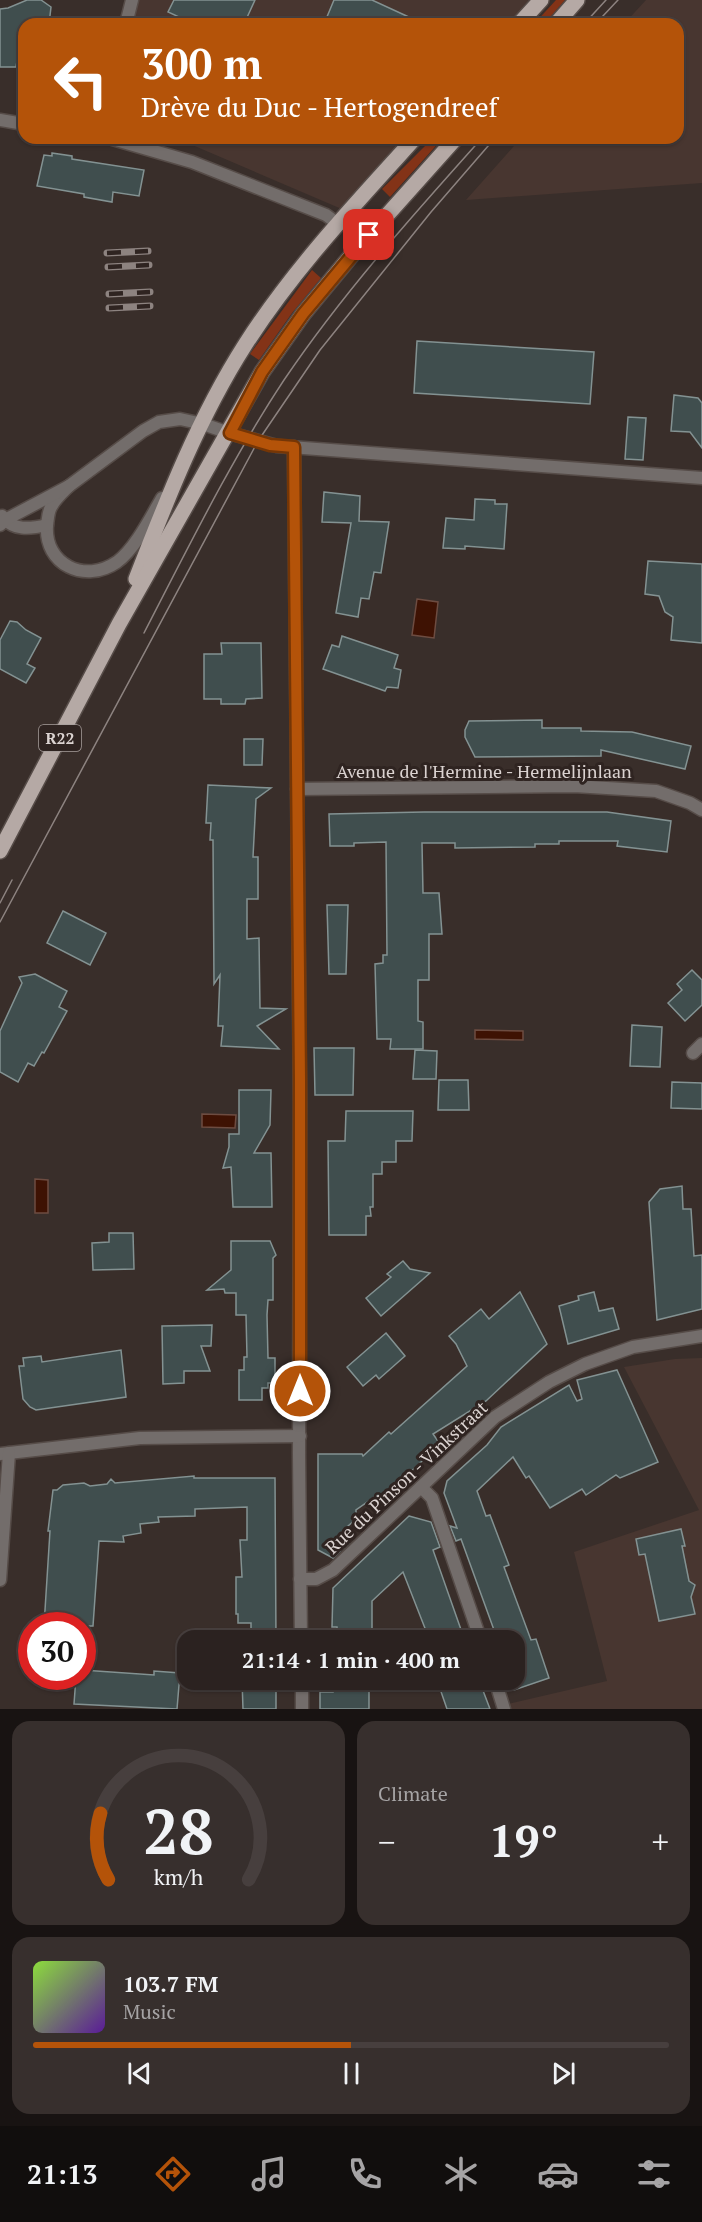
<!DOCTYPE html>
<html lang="en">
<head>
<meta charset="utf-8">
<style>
	:root { --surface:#2b2220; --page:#372f2d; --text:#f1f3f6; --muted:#a6a4a5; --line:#473f3e; --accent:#b45309 }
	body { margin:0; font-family:"PT Serif",serif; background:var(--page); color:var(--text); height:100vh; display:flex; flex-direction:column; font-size:22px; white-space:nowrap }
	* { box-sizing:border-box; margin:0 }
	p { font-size:20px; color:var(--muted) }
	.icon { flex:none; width:33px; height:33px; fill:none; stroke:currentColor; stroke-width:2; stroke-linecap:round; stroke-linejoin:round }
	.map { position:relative; height:1709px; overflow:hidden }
	.side { display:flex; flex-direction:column; gap:12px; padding:12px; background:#181312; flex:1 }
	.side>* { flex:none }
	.banner { position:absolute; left:18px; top:18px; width:666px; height:126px; border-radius:18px; box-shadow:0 2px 4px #0004,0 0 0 2px var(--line); background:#b45309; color:#fff; overflow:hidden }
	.speed { position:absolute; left:18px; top:1612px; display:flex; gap:12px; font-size:30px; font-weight:700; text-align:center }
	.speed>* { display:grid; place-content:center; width:78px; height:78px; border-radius:50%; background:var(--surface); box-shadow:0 2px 4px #0004,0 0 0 2px var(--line); line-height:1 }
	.speed .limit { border:9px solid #d22; background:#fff; color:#111 }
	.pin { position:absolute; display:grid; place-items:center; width:51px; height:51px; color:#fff; margin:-26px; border-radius:12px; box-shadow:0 3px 9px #0006 }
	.me { position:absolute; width:66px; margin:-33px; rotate:0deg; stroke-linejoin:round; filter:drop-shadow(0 0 4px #0008) }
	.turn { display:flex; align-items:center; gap:21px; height:126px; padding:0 24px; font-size:27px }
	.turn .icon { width:78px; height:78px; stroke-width:2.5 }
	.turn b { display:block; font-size:42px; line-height:51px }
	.big { font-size:45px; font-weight:700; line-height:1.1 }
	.side .tile { flex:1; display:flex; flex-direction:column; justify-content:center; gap:9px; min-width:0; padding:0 21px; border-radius:18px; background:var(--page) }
	.side .dial { align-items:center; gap:0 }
	.dial svg { height:156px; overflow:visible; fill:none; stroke:var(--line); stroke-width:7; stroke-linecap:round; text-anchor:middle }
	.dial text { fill:var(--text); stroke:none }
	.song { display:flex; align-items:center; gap:18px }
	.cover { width:72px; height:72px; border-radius:9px; background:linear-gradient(135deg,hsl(90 70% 55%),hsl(270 70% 35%)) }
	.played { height:6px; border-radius:3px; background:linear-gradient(90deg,var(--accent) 50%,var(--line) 50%) }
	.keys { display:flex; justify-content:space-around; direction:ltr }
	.heat { display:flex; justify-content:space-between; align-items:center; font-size:33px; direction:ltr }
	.side .tiles { flex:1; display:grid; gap:12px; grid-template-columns:1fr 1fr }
	.tile:last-child { grid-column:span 2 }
	.trip { position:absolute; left:177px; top:1630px; width:348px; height:60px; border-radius:18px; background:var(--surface); box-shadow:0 2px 4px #0004,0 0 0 2px var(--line); font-weight:700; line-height:60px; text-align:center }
	.tabs { display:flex; height:96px; justify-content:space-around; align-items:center; background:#110e0d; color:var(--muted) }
	.tabs .icon { width:42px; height:42px }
	.tabs .current { color:var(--accent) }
	.tabs b { font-size:27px; color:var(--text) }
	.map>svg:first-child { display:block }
	.built { fill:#483630 }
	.green { fill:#833317 }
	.water { fill:#3e1203; stroke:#6d4c41; stroke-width:1.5 }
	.building { fill:#404e4e; stroke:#839292; stroke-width:1.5 }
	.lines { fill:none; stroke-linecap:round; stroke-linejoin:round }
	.minor-casing { stroke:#564c48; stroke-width:15 }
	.tertiary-casing { stroke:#564c48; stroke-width:15 }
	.primary-casing { stroke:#564c48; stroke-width:18 }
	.minor { stroke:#736d6b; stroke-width:12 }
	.tertiary { stroke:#736d6b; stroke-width:12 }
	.primary { stroke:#b5a9a5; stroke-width:15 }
	.tram { stroke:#8d8380; stroke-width:1.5 }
	.rail-casing { stroke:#8d8380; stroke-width:7 }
	.rail { stroke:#2f2421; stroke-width:4.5; stroke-dasharray:14; stroke-linecap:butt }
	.route-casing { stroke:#753606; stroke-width:15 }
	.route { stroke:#b45309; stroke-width:10 }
	.labels { text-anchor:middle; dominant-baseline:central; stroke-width:6; stroke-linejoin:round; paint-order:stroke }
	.shield { fill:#2f2421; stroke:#a79e9c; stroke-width:1.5 }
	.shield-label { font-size:16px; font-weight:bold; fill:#dbd3d1 }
	.street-label { font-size:18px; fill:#dbd3d1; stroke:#2f2421 }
</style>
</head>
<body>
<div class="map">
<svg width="702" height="1709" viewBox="0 0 702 1709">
	<rect width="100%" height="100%" fill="#392e2a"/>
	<g class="built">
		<path d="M138,0H529L508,24H132Z"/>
		<path d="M646,0H702V183L466,200L521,138H678V24H624Z"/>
		<path d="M176,138H407L344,210Z"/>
		<path d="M702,1358V1709H509L508,1704L607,1681L574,1552L699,1510L624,1367L675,1359Z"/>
	</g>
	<g class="green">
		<path d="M556,0H565L544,24H534Z"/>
		<path d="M433,138H443L390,197L382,189Z"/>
		<path d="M312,270L321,278L292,313L259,360L250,354Z"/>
	</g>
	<g class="water">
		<path d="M417,599L438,602L434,638L412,635Z"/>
		<path d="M475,1030L523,1031V1040L475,1039Z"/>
		<path d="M202,1114L236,1115L235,1128L202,1127Z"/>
		<path d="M35,1179L48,1180V1213H35Z"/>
	</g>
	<g class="building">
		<path d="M27,0H41L51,7L49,24H24V62L17,61L16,67H0V9L8,8Z"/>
		<path d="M174,0H255L244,24H194L168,12Z"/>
		<path d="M334,0H372L424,24H324Z"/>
		<path d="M52,153L72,156V159L144,170L139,196L113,192L112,202L84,197V194L37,186L44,155L52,156Z"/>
		<path d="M417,341L594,352L590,404L414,393Z"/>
		<path d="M674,395L698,398L702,403V448L690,432L671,431Z"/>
		<path d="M628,417L646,418L643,460L625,459Z"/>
		<path d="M324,492L360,496L359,521L389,522L381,573L374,572L369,599L361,598L358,617L336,613L351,523L322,522Z"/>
		<path d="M475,499L495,500V504H507L504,549L465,546V549L443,548L446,518L474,520Z"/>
		<path d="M648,561L702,564V643L671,640L673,617L665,612L659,596L645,594Z"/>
		<path d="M10,621L17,622L26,630L41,638L27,664L35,668L26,683L0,669V640Z"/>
		<path d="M342,636L398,655L394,668L401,670L398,688L387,687L385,691L323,669L332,645L339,647Z"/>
		<path d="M221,643H261L262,698L246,699L245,704H221V699H204V654H222Z"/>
		<path d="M542,720V728H581V731L632,732L691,746L685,769L601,750V756L475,757L465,737V730L469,721Z"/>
		<path d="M244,739H263L262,765H244Z"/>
		<path d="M208,785L271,788L256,799L253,857H258V899H247V939L259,938L260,1008L286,1009L257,1026L279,1049L221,1046L223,1026H218L220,975L214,984L213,840H210L211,823H206Z"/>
		<path d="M424,812H607L671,821L667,852L617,846L618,841H559V844H535V847L455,848V843H422L423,893H439L442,934H429V980H418V1021L423,1022V1049H390L391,1039H377L375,964L383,963V955H387L386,842L354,843V846H330L329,814Z"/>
		<path d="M327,905H348L346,974H329Z"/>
		<path d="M63,911L106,933L90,965L47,943Z"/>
		<path d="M692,970L702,980V1005L685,1021L668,1003L682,990L677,984Z"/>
		<path d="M35,974L67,991L59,1007L67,1011L44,1053L42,1052L34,1066L28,1063L18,1082L0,1072V1031L22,983L19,977Z"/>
		<path d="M632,1025L662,1027L660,1067L630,1066Z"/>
		<path d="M314,1048H354L353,1095H315Z"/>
		<path d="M415,1050L437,1051L436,1079H413Z"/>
		<path d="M439,1080H468L469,1110H438Z"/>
		<path d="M672,1082L702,1083V1109L671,1108Z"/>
		<path d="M239,1090H271L270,1125L254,1153H271L272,1207H233L231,1167L223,1168L229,1147V1134H239Z"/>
		<path d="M346,1111H413L412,1141H396V1162H382V1174H373V1207H370L371,1216H366V1235H329L328,1141H345Z"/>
		<path d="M682,1186L683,1209H691L694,1256L702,1255V1309L657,1320L649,1202L660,1189Z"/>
		<path d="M109,1233H133L134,1269L93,1270L92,1243L109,1242Z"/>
		<path d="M231,1241H270L276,1255L273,1258V1300H268L267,1315L268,1358H275V1383H268V1388H262V1400H239V1370H244V1357H247L246,1315H236V1293H225L224,1289L207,1290L231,1270Z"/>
		<path d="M403,1261L410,1269L430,1273L381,1316L366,1298L391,1277L387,1274Z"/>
		<path d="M520,1292L547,1344L486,1401L433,1434L440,1444L380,1501L376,1496L356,1510V1519L348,1526L349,1543L333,1558L318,1550V1454H362L363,1456L389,1432L391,1434L467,1366L456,1344L449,1336L481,1309L489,1319Z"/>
		<path d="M594,1292L599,1311L613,1308L619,1329L568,1344L559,1306L579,1300L578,1296Z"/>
		<path d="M212,1325L211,1346H201L210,1371H184V1383L163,1384L162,1326Z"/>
		<path d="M386,1333L405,1356L379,1379L376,1375L363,1386L347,1367Z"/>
		<path d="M121,1350L126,1397L36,1410L30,1407L23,1399L19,1366H24L23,1358L41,1356L42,1362Z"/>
		<path d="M617,1370L658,1462L620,1478L616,1475L586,1495L582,1489L550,1508L529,1476L526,1478L513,1457L477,1491L486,1516L490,1515L509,1565L504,1567L531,1640L536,1639L549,1678L514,1690V1641H498L461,1539L456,1541L450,1526L457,1528L444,1493L447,1481L487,1445L501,1427L569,1385L577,1401L582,1399L577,1380Z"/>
		<path d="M194,1476V1478H275L276,1641H251V1623H238V1614H236V1577H242L240,1540H247V1507L195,1509V1516L158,1517L159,1522L140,1524L141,1533L123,1536L124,1542L99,1541L93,1626H44L50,1531H48L53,1490H57L63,1485L84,1483L90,1486L107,1484L111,1479L115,1483Z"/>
		<path d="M409,1516L431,1522L440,1547L433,1550L465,1641H430L403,1572L372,1601V1641H338L337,1627H332L333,1588Z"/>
		<path d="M681,1529L685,1546H682L689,1581L695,1585L691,1597L695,1614L659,1621L645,1554L639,1555L636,1539Z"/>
		<path d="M82,1670L154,1675V1671L180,1673L177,1709L74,1704L76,1677H82Z"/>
		<path d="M242,1680H276V1709H243Z"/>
		<path d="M332,1680H369V1709H320V1692H333Z"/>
		<path d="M437,1680H479L490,1709H447Z"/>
	</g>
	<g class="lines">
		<defs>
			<g id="minor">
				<path d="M126,24L132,0"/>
				<path d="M0,120L24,124"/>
				<path d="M109,138L192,162L326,215L338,224"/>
				<path d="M229,433L277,446L702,478"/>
				<path d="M294,447L300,1104L299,1455L301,1641"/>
				<path d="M69,486C63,492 55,499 51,507C48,512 48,519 47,525C44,565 85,584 117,562C135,549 151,517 162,498"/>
				<path d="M2,516C13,531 30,529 47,525"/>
				<path d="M0,525L5,520L69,486L143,431L159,422L180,419L203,424"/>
				<path d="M297,789L574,786L656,791L690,803L702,810"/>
				<path d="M693,1053L702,1044"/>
				<path d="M0,1454L140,1438L300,1436"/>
				<path d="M421,1487L432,1498L481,1641"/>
				<path d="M300,1579H316L333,1570L495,1417L549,1382L585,1364L633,1347L702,1336"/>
				<path d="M0,1580L9,1453"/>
				<path d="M302,1680V1709"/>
				<path d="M495,1680L504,1709"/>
			</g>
			<path id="tertiary" d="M203,424L229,433"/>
			<g id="primary">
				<path d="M519,24L541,0"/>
				<path d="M556,24L577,0"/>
				<path d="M136,579C167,499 199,417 245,345C293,270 355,204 415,138"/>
				<path d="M0,851L119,624L262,372L303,314L355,251L456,138"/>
			</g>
		</defs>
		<use href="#minor" class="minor-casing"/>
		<use href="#tertiary" class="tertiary-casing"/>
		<use href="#primary" class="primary-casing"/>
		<use href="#minor" class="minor"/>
		<use href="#tertiary" class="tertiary"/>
		<use href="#primary" class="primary"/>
		<g class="tram">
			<path d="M602,17L618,0"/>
			<path d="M584,24L606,0"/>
			<path d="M144,633C188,548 231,460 284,380C342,294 413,215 482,138"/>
			<path d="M0,903L12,880"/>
			<path d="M0,922L258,441L320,350L431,212L495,138"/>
		</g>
		<defs>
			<g id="rail">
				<path d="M107,253L148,251"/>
				<path d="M108,267L149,265"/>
				<path d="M109,294L150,292"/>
				<path d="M109,308L150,306"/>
			</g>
		</defs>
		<use href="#rail" class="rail-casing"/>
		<use href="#rail" class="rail"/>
	</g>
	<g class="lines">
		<defs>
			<path id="route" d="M300,1391V1080L294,447L270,445L230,433L262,372L303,314L369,235"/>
		</defs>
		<use href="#route" class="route-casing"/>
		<use href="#route" class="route"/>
	</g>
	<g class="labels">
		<rect class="shield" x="39" y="725" width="42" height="26" rx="4.5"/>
		<g class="shield-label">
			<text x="60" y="738">R22</text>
		</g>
		<g class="street-label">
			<text x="484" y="771">Avenue de l'Hermine - Hermelijnlaan</text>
			<text transform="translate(406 1477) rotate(-43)">Rue du Pinson - Vinkstraat</text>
		</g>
	</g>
</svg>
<div class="speed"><div class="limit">30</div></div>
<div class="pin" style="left:369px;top:235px;background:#d93025"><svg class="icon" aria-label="arrive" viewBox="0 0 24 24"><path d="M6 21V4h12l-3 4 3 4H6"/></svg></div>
<svg class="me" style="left:300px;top:1391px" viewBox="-20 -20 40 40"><circle r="17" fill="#b45309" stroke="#fff" stroke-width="3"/><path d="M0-11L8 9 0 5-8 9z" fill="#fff"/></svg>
<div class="trip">21:14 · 1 min · 400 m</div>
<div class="banner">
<div class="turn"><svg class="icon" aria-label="left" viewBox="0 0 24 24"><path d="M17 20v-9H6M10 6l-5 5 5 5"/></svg><div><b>300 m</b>Drève du Duc - Hertogendreef</div></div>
</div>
</div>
<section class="side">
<div class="tiles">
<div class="tile dial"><svg viewBox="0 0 100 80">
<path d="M14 69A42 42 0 1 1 86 69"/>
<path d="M14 69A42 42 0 0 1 10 35" stroke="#b45309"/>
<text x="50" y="56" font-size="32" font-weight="700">28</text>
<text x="50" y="72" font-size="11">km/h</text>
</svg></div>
<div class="tile"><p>Climate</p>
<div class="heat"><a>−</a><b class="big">19°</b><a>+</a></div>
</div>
<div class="tile">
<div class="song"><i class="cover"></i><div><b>103.7 FM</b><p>Music</p></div></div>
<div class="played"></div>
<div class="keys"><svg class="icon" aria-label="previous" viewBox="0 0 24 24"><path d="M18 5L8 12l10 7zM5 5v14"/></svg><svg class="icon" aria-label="pause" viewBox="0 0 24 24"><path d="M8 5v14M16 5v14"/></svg><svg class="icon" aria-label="next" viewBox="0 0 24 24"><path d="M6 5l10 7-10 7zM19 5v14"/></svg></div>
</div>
</div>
</section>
<nav class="tabs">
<b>21:13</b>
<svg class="icon current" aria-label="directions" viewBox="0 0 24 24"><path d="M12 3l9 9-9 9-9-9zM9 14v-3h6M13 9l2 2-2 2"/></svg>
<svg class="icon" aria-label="music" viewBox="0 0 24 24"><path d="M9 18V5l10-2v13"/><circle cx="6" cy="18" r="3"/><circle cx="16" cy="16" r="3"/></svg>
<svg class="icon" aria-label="phone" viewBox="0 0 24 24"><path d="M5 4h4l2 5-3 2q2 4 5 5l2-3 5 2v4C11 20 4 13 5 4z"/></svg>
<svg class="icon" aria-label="climate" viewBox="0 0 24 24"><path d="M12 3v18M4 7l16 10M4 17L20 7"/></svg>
<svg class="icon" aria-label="car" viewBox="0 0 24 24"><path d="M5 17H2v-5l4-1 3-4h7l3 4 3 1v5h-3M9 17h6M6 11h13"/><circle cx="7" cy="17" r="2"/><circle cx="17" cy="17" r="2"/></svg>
<svg class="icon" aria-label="filters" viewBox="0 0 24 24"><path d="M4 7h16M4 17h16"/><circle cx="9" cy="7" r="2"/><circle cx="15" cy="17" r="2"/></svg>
</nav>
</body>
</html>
